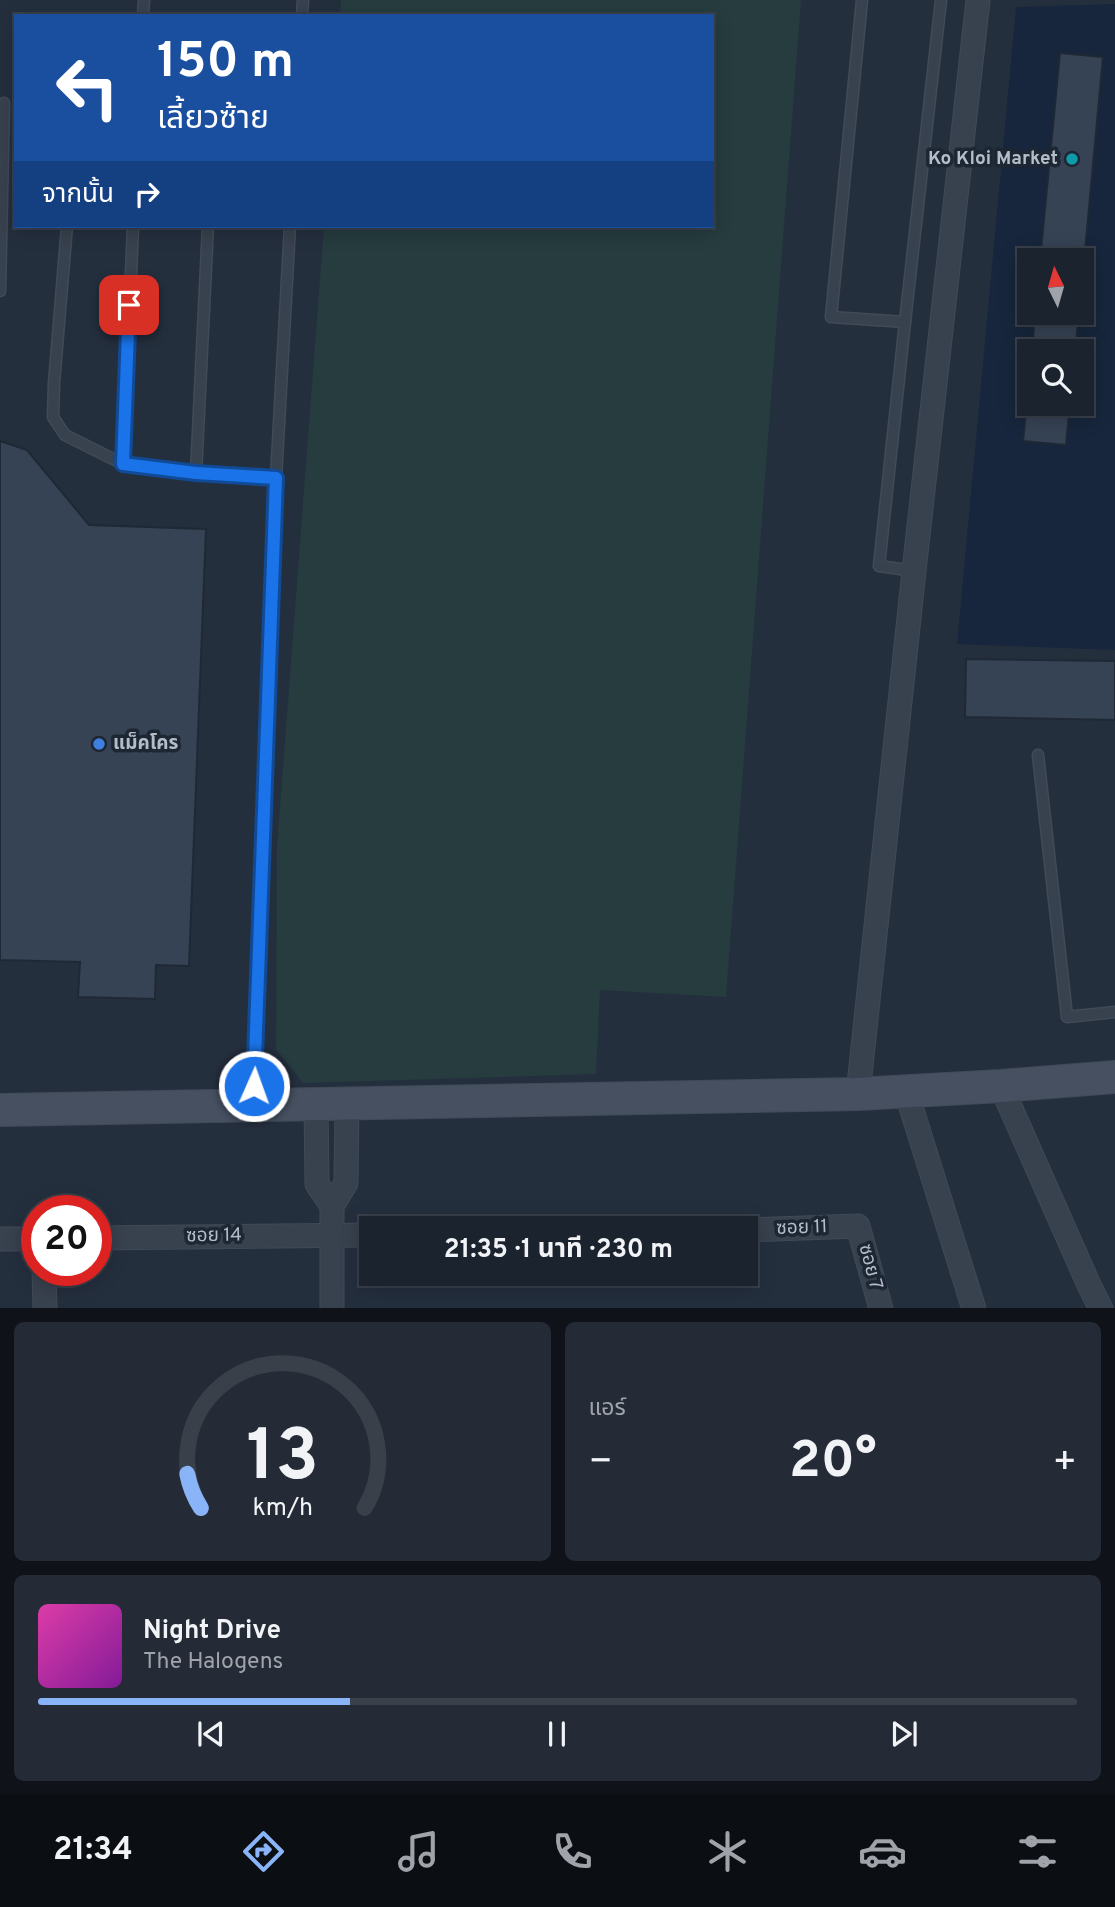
<!DOCTYPE html>
<html lang="th">
<head>
<meta charset="utf-8">
<style>
	:root { --surface:#1b232e; --page:#242b36; --text:#f1f3f6; --muted:#a0a4aa; --line:#39404a; --accent:#8ab4f8 }
	body { margin:0; font-family:Overpass,"Noto Sans Thai",sans-serif; background:var(--page); color:var(--text); height:100vh; display:flex; flex-direction:column; font-size:26px; white-space:nowrap }
	* { box-sizing:border-box; margin:0 }
	p { font-size:23px; color:var(--muted) }
	.icon { flex:none; width:38px; height:38px; fill:none; stroke:currentColor; stroke-width:2; stroke-linecap:round; stroke-linejoin:round }
	.map { position:relative; height:1308px; overflow:hidden }
	.details { display:flex; flex-direction:column; gap:14px; padding:14px; background:#0f1319; flex:1 }
	.details>* { flex:none }
	.hud { position:absolute; left:14px; top:14px; width:700px; height:214px; border-radius:0px; box-shadow:0 4px 18px #0003,0 0 0 2px var(--line); background:#1a4fa0; color:#fff; overflow:hidden }
	.needle { width:46px; rotate:355deg }
	.tools { position:absolute; left:1017px; top:248px; display:grid; gap:14px }
	.tools a { display:grid; place-items:center; width:77px; height:77px; border-radius:0px; background:var(--surface); box-shadow:0 4px 18px #0003,0 0 0 2px var(--line); font-size:35px }
	.speed { position:absolute; left:21px; top:1195px; display:flex; gap:14px; font-size:35px; font-weight:700; text-align:center }
	.speed>* { display:grid; place-content:center; width:91px; height:91px; border-radius:50%; background:var(--surface); box-shadow:0 4px 18px #0003,0 0 0 2px var(--line); line-height:1 }
	.speed .limit { border:10px solid #d22; background:#fff; color:#111 }
	.pin { position:absolute; display:grid; place-items:center; width:60px; height:60px; color:#fff; margin:-30px; border-radius:14px; box-shadow:0 4px 10px #0006 }
	.me { position:absolute; width:77px; margin:-38px; rotate:2deg; stroke-linejoin:round; filter:drop-shadow(0 0 5px #0008) }
	.turn { display:flex; align-items:center; gap:24px; height:147px; padding:0 28px; font-size:32px }
	.turn .icon { width:91px; height:91px; stroke-width:2.5 }
	.turn b { display:block; font-size:49px; line-height:60px }
	.then { display:flex; align-items:center; height:66px; padding:0 28px; background:#0003; gap:14px; font-size:26px }
	.big { font-size:52px; font-weight:700; line-height:1.1 }
	.details .tile { flex:1; display:flex; flex-direction:column; justify-content:center; gap:10px; min-width:0; padding:0 24px; border-radius:10px; background:var(--page) }
	.details .dial { align-items:center; gap:0 }
	.dial svg { height:182px; overflow:visible; fill:none; stroke:var(--line); stroke-width:7; stroke-linecap:round; text-anchor:middle }
	.dial text { fill:var(--text); stroke:none }
	.song { display:flex; align-items:center; gap:21px }
	.cover { width:84px; height:84px; border-radius:10px; background:linear-gradient(135deg,hsl(320 70% 55%),hsl(290 70% 35%)) }
	.played { height:7px; border-radius:4px; background:linear-gradient(90deg,var(--accent) 30%,var(--line) 30%) }
	.keys { display:flex; justify-content:space-around; direction:ltr }
	.heat { display:flex; justify-content:space-between; align-items:center; font-size:38px; direction:ltr }
	.details .tiles { flex:1; display:grid; gap:14px; grid-template-columns:1fr 1fr }
	.tile:last-child { grid-column:span 2 }
	.trip { position:absolute; left:359px; top:1216px; width:399px; height:70px; border-radius:0px; background:var(--surface); box-shadow:0 4px 18px #0003,0 0 0 2px var(--line); font-weight:700; line-height:70px; text-align:center }
	.dock { display:flex; height:112px; justify-content:space-around; align-items:center; background:#0b0e12; color:var(--muted) }
	.dock .icon { width:49px; height:49px }
	.dock .selected { color:var(--accent) }
	.dock b { font-size:32px; color:var(--text) }
	.map>svg:first-child { display:block }
	.green { fill:#263c3f }
	.water { fill:#17263c; fill-rule:evenodd }
	.building { fill:#364354; stroke:#1f2835; stroke-width:2 }
	.lines { fill:none; stroke-linecap:round; stroke-linejoin:round }
	.lane-casing { stroke:#414a57; stroke-width:13 }
	.street-casing { stroke:#414a57; stroke-width:25 }
	.secondary-casing { stroke:#414a57; stroke-width:34 }
	.lane { stroke:#38414e; stroke-width:10 }
	.street { stroke:#38414e; stroke-width:23 }
	.secondary { stroke:#465061; stroke-width:32 }
	.route-casing { stroke:#114b97; stroke-width:18 }
	.route { stroke:#1a73e8; stroke-width:12 }
	.culture-dot { fill:#0f9aa8; stroke:#1d2633; stroke-width:2.5 }
	.shop-dot { fill:#3f7fe0; stroke:#1d2633; stroke-width:2.5 }
	.labels { text-anchor:middle; dominant-baseline:central; stroke-width:7; stroke-linejoin:round; paint-order:stroke }
	.poi-label { font-size:19px; font-weight:bold; fill:#b4bcc9; stroke:#1d2633; text-anchor:end }
	.street-label { font-size:19px; fill:#b4bcc9; stroke:#1d2633 }
</style>
</head>
<body>
<div class="map">
<svg width="1115" height="1309" viewBox="0 0 1115 1309">
	<rect width="100%" height="100%" fill="#242f3e"/>
	<path class="green" d="M341,0H801L726,997L600,990L596,1074L303,1083L276,1049L277,847L324,226H712V16H340Z"/>
	<path class="water" d="M1115,4V650L957,644L1016,7ZM1029,261H1082V313H1029ZM1029,352H1082V404H1029Z"/>
	<g class="building">
		<path d="M1060,53L1103,57L1082,283V261H1040Z"/>
		<path d="M1035,313H1079L1075,352H1032Z"/>
		<path d="M1029,381V404H1070L1066,445L1023,441Z"/>
		<path d="M0,441L27,450L89,525L206,529L189,966L156,965L155,999L78,997L80,962L0,960Z"/>
		<path d="M966,659L1115,661V720L965,717Z"/>
	</g>
	<g class="lines">
		<defs>
			<g id="lane">
				<path d="M862,0L831,317L905,322L941,0"/>
				<path d="M143,16L144,0"/>
				<path d="M302,16L303,0"/>
				<path d="M67,226L54,383L53,417L65,435L123,464L196,473L276,478"/>
				<path d="M0,291L4,103"/>
				<path d="M905,322L879,566L914,571"/>
				<path d="M123,464L133,226"/>
				<path d="M196,473L208,226"/>
				<path d="M1038,755L1067,1017L1115,1012"/>
				<path d="M254,1102L276,478L290,226"/>
			</g>
			<g id="street">
				<path d="M1001,1086L1089,1285L1101,1309"/>
				<path d="M906,1091L974,1309"/>
				<path d="M858,1094L914,571L978,0"/>
				<path d="M316,1104L317,1184L332,1206"/>
				<path d="M746,1230L858,1226L881,1309"/>
				<path d="M96,1238L371,1235"/>
				<path d="M0,1239H37"/>
				<path d="M44,1270L45,1309"/>
				<path d="M332,1309V1206L346,1183L347,1103"/>
			</g>
			<path id="secondary" d="M0,1110L858,1094L1001,1086L1115,1077"/>
		</defs>
		<use href="#lane" class="lane-casing"/>
		<use href="#street" class="street-casing"/>
		<use href="#secondary" class="secondary-casing"/>
		<use href="#lane" class="lane"/>
		<use href="#street" class="street"/>
		<use href="#secondary" class="secondary"/>
	</g>
	<g class="lines">
		<defs>
			<path id="route" d="M129,305L123,464L196,473L276,478L254,1086"/>
		</defs>
		<use href="#route" class="route-casing"/>
		<use href="#route" class="route"/>
	</g>
	<circle class="culture-dot" cx="1072" cy="159" r="7"/>
	<circle class="shop-dot" cx="99" cy="744" r="7"/>
	<g class="labels">
		<g class="poi-label">
			<text x="1058" y="159">Ko Kloi Market</text>
			<text x="113" y="744" text-anchor="start">แม็คโคร</text>
		</g>
		<g class="street-label">
			<text transform="translate(802 1228) rotate(-2)">ซอย 11</text>
			<text transform="translate(214 1236) rotate(-1)">ซอย 14</text>
			<text transform="translate(870 1267) rotate(75)">ซอย 7</text>
		</g>
	</g>
</svg>
<div class="tools">
<a><svg class="needle" viewBox="-14 -14 28 28"><path d="M0-13l5 13h-10z" fill="#e53935"/><path d="M0 13l5-13h-10z" fill="#a0a4aa"/></svg></a>
<a><svg class="icon" aria-label="search" viewBox="0 0 24 24"><circle cx="10" cy="10" r="6"/><path d="M15 15l6 6"/></svg></a>
</div>
<div class="speed"><div class="limit">20</div></div>
<div class="pin" style="left:129px;top:305px;background:#d93025"><svg class="icon" aria-label="arrive" viewBox="0 0 24 24"><path d="M6 21V4h12l-3 4 3 4H6"/></svg></div>
<svg class="me" style="left:254px;top:1086px" viewBox="-20 -20 40 40"><circle r="17" fill="#1a73e8" stroke="#fff" stroke-width="3"/><path d="M0-11L8 9 0 5-8 9z" fill="#fff"/></svg>
<div class="trip">21:35 · 1 นาที · 230 m</div>
<div class="hud">
<div class="turn"><svg class="icon" aria-label="left" viewBox="0 0 24 24"><path d="M17 20v-9H6M10 6l-5 5 5 5"/></svg><div><b>150 m</b>เลี้ยวซ้าย</div></div>
<div class="then">จากนั้น<svg class="icon" aria-label="right" viewBox="0 0 24 24"><path d="M7 20v-9h11M14 6l5 5-5 5"/></svg></div>
</div>
</div>
<section class="details">
<div class="tiles">
<div class="tile dial"><svg viewBox="0 0 100 80">
<path d="M14 69A42 42 0 1 1 86 69"/>
<path d="M14 69A42 42 0 0 1 8 54" stroke="#8ab4f8"/>
<text x="50" y="56" font-size="32" font-weight="700">13</text>
<text x="50" y="72" font-size="11">km/h</text>
</svg></div>
<div class="tile"><p>แอร์</p>
<div class="heat"><a>−</a><b class="big">20°</b><a>+</a></div>
</div>
<div class="tile">
<div class="song"><i class="cover"></i><div><b>Night Drive</b><p>The Halogens</p></div></div>
<div class="played"></div>
<div class="keys"><svg class="icon" aria-label="previous" viewBox="0 0 24 24"><path d="M18 5L8 12l10 7zM5 5v14"/></svg><svg class="icon" aria-label="pause" viewBox="0 0 24 24"><path d="M8 5v14M16 5v14"/></svg><svg class="icon" aria-label="next" viewBox="0 0 24 24"><path d="M6 5l10 7-10 7zM19 5v14"/></svg></div>
</div>
</div>
</section>
<nav class="dock">
<b>21:34</b>
<svg class="icon selected" aria-label="directions" viewBox="0 0 24 24"><path d="M12 3l9 9-9 9-9-9zM9 14v-3h6M13 9l2 2-2 2"/></svg>
<svg class="icon" aria-label="music" viewBox="0 0 24 24"><path d="M9 18V5l10-2v13"/><circle cx="6" cy="18" r="3"/><circle cx="16" cy="16" r="3"/></svg>
<svg class="icon" aria-label="phone" viewBox="0 0 24 24"><path d="M5 4h4l2 5-3 2q2 4 5 5l2-3 5 2v4C11 20 4 13 5 4z"/></svg>
<svg class="icon" aria-label="climate" viewBox="0 0 24 24"><path d="M12 3v18M4 7l16 10M4 17L20 7"/></svg>
<svg class="icon" aria-label="car" viewBox="0 0 24 24"><path d="M5 17H2v-5l4-1 3-4h7l3 4 3 1v5h-3M9 17h6M6 11h13"/><circle cx="7" cy="17" r="2"/><circle cx="17" cy="17" r="2"/></svg>
<svg class="icon" aria-label="filters" viewBox="0 0 24 24"><path d="M4 7h16M4 17h16"/><circle cx="9" cy="7" r="2"/><circle cx="15" cy="17" r="2"/></svg>
</nav>
</body>
</html>
